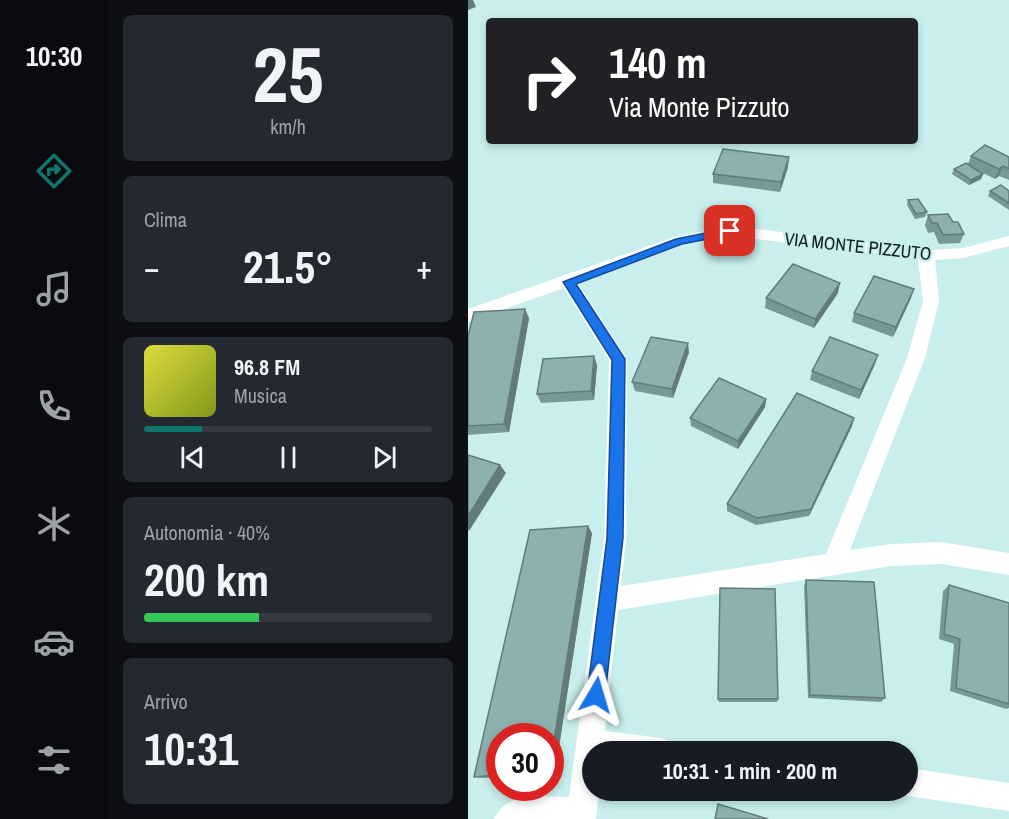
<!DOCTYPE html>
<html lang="it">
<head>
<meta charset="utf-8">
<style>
	:root { --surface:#171b24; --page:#242831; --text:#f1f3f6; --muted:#9ea1a6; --line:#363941; --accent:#0f766e }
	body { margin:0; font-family:"Archivo Narrow",sans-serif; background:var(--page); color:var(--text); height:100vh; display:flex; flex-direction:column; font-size:22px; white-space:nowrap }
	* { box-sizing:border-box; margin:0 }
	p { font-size:20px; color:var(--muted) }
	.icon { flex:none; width:33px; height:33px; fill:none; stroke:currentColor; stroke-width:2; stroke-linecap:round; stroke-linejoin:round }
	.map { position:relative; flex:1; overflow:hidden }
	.details { display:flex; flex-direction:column; gap:15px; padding:15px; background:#0d0f14; width:360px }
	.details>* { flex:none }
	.top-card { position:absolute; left:18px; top:18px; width:432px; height:126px; border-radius:6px; box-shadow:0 3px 9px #0003; background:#202124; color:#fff; overflow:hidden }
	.speed { position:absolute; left:18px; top:723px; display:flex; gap:12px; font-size:30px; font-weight:700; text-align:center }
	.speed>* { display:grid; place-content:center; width:78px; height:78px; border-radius:50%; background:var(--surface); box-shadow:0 3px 9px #0003; line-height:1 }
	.speed .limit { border:9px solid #d22; background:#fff; color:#111 }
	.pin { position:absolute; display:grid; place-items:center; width:51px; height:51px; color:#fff; margin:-26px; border-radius:12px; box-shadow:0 3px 9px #0006 }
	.me { position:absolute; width:66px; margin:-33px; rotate:7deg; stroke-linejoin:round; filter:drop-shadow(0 0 4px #0008) }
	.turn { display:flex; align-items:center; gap:21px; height:126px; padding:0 24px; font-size:27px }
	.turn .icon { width:78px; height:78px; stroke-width:2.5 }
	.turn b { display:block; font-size:42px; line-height:51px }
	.big { font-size:45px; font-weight:700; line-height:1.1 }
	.details .tile { flex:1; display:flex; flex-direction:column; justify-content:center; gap:9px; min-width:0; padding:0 21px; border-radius:9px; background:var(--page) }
	.details .dial { align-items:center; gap:0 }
	.dial b { font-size:78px; line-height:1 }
	.song { display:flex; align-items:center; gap:18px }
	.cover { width:72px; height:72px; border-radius:9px; background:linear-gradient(135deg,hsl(60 70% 55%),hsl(70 70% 35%)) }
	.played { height:6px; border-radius:3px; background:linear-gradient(90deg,var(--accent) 20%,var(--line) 20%) }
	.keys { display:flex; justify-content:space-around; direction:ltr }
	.heat { display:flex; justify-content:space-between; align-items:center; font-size:33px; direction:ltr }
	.charge { height:9px; border-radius:4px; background:linear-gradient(90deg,#34c759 40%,var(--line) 0) }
	.trip { position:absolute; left:114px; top:741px; width:336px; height:60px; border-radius:30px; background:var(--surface); box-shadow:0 3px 9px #0003; font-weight:700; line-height:60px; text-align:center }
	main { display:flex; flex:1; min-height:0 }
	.tab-bar { display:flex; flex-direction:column; width:108px; justify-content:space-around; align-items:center; background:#090b0e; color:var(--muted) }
	.tab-bar .icon { width:42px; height:42px }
	.tab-bar .current { color:var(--accent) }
	.tab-bar b { font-size:27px; color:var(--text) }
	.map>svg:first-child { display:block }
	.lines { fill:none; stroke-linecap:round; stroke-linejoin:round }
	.minor { fill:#fff; fill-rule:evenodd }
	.wall { fill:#789897 }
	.shaded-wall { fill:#627c7b }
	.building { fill:#8cb1b0; stroke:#627c7b; stroke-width:1.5 }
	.route { fill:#1a73e8; stroke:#114b97; stroke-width:1.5 }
	.labels { text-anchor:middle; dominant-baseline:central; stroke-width:5; stroke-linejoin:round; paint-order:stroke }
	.street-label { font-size:18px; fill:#0f1d1d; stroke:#c8efed }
</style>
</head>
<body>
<main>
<nav class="tab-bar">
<b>10:30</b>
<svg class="icon current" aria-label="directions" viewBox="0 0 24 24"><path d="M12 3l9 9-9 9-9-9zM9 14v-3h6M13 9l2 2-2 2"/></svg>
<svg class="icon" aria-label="music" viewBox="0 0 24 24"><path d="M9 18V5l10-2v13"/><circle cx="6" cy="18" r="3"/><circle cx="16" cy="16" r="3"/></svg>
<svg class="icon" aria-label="phone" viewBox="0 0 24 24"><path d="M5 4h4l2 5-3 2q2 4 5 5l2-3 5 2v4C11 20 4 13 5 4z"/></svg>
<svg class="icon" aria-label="climate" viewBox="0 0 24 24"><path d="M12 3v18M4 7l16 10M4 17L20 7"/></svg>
<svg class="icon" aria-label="car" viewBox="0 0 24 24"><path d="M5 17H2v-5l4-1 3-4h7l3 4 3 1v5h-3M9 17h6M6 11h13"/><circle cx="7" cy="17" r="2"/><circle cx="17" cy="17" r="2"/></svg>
<svg class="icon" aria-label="filters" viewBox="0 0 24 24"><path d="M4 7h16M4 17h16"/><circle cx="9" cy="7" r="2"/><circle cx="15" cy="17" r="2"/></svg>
</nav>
<section class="details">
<div class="tile dial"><b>25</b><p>km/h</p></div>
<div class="tile"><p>Clima</p>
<div class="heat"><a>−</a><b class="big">21.5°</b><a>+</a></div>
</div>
<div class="tile">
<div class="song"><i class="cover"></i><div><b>96.8 FM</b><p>Musica</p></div></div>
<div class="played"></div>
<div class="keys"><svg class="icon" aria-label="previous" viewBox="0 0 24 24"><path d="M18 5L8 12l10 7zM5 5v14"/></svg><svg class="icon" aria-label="pause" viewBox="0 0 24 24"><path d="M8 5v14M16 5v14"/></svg><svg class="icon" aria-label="next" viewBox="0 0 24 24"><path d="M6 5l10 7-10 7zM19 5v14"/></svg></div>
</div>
<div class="tile"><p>Autonomia · 40%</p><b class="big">200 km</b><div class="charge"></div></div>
<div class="tile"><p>Arrivo</p><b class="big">10:31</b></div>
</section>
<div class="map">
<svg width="541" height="819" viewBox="0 0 541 819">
	<rect width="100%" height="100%" fill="#c8efed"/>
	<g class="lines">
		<g class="minor">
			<path d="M262,226L466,250L495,248L541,236V246L495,258L467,260L471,301L457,358L382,550L423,544L473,542L541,553V575L473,564L423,566L150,610L137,731L193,738L203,742L207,752H124V790H131L128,819H26C39,790 75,797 101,797L136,538L141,360L96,288L0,322V309L206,237ZM262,236L450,258L455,301L439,358L358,554L153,586L158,538L159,359L110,283L214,245Z"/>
			<path d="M440,768L541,783V811L440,796L430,792L440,790Z"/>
		</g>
	</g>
	<g class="wall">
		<path d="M503,156L541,157V180L531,176L527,179L507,169L515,174L513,179L501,185L484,174L486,169L500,164Z"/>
		<path d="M320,167L312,192L245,183V174Z"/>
		<path d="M522,191H541V210L520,196Z"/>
		<path d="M440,200L459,212L457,217L447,219L439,205Z"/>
		<path d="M460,215L485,222L496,234L492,243L471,244L466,232L460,233L457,225Z"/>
		<path d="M370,293L346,328L297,308L298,298Z"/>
		<path d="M443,298L425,337L384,322L386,313Z"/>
		<path d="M61,318L41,432L0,435V336Z"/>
		<path d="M221,352L205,398L167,391L164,382Z"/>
		<path d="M407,364L391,399L342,380L344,371Z"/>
		<path d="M129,365L126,400L73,403L69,394Z"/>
		<path d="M298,399L297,407L270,449L223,426L222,418Z"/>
		<path d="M386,418L384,426L341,516L288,525L259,511V504Z"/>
		<path d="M124,533L87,773H82V736H32V777L14,778L6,777Z"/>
		<path d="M338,580L417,698L413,702L340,698L336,586Z"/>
		<path d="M481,585L541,603V708L538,709L482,691L486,644L471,639L475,591Z"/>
		<path d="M250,699H310L309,702H251Z"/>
	</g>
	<g class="shaded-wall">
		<path d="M0,0H5L8,7L0,10Z"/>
		<path d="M321,157L320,167L312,192L313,182Z"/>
		<path d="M535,166L531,176L527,179L531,169Z"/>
		<path d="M515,174L513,179L501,185L503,180Z"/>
		<path d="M372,283L370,293L346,328L347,319Z"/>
		<path d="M446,289L443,298L425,337L428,327Z"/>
		<path d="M57,309L61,318L41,432L36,424Z"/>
		<path d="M220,343L221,352L205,398L204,389Z"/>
		<path d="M410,355L407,364L391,399L393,390Z"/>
		<path d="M126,356L129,365L126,400L123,391Z"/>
		<path d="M298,399L297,407L270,449V441Z"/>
		<path d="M386,418L384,426L341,516L343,509Z"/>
		<path d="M32,465L38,473L1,531L0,529V516Z"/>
		<path d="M120,526L124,533L87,773L82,772V765Z"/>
	</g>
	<g class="building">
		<path d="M517,145L541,157V169L535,166L531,169L503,156Z"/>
		<path d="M255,149L321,157L313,182L245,174Z"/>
		<path d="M498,163L515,174L503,180L486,169Z"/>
		<path d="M533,185L541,191V203L522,191Z"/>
		<path d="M450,199L459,212L448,214L440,200Z"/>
		<path d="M480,214L485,222H490L496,234L475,235L469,223H464L460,215Z"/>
		<path d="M325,264L372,283L347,319L298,298Z"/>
		<path d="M406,276L446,289L428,327L386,313Z"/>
		<path d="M57,309L36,424L0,426V336L6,312Z"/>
		<path d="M183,337L220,343L204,389L164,382Z"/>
		<path d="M362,337L410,355L393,390L344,371Z"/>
		<path d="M126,356L123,391L69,394L75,359Z"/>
		<path d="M251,378L298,399L270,441L222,418Z"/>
		<path d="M329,393L386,418L343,509L289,518L259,504Z"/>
		<path d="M0,455L32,465L0,516Z"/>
		<path d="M120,526L82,765V736H32V775L6,777L62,530Z"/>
		<path d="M338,580L406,582L417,698L342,695Z"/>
		<path d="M481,585L541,603V704L488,688L492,639L476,634Z"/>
		<path d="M252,588L307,589L310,699H250Z"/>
		<path d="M250,804L300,819H247Z"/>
	</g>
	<path class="route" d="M262,228L267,231L266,234L214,244L108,284L157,359L155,538L137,695L134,702L128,704L121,702L119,695L139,538L144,360L95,282L208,239Z"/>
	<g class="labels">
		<g class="street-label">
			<text transform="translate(390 246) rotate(6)">VIA MONTE PIZZUTO</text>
		</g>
	</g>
</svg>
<div class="speed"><div class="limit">30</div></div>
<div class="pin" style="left:262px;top:231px;background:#d93025"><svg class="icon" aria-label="arrive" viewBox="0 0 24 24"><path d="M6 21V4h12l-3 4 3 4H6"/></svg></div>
<svg class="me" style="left:128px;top:695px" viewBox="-20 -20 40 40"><path d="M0-17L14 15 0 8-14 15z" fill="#1a73e8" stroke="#fff" stroke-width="4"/></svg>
<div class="trip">10:31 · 1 min · 200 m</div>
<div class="top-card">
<div class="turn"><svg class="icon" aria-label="right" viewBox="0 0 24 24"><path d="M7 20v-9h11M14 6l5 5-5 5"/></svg><div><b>140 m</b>Via Monte Pizzuto</div></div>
</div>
</div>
</main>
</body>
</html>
